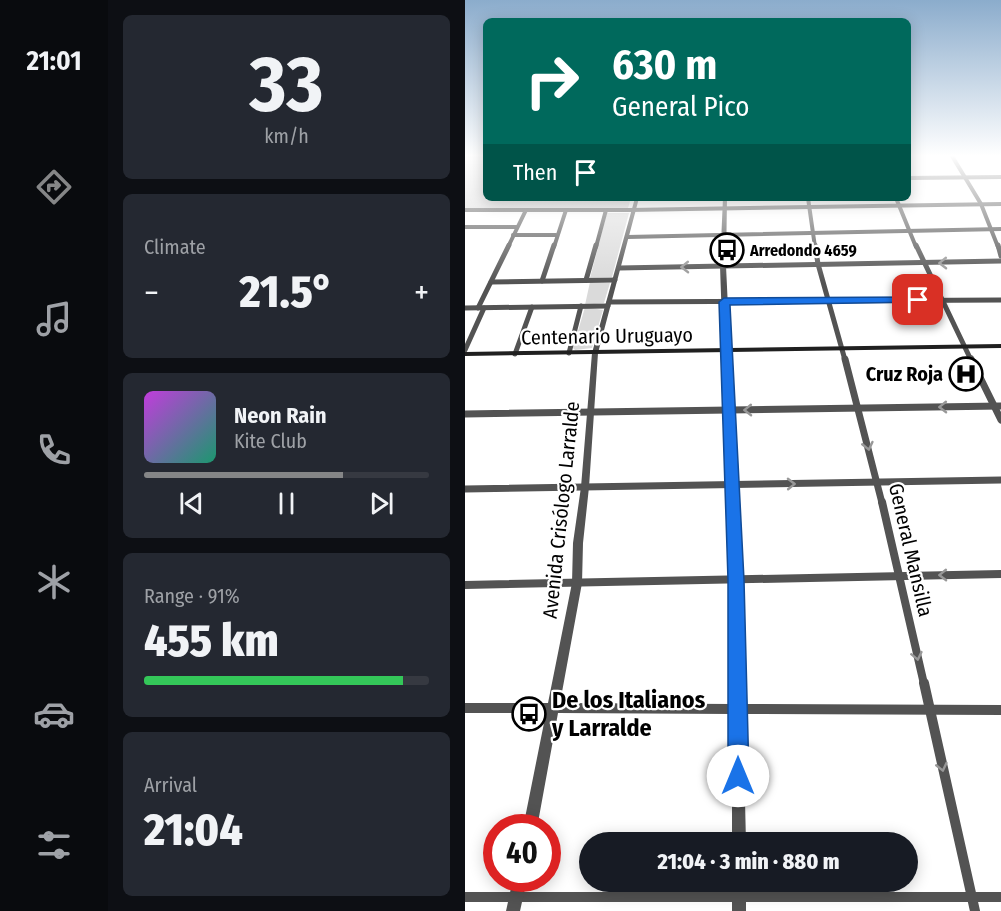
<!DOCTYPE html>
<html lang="en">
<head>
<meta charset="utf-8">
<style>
	:root { --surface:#171b24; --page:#242831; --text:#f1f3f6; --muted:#9ea1a6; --line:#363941; --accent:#858687 }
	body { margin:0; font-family:"Fira Sans Condensed",sans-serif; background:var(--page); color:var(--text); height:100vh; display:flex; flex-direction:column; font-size:22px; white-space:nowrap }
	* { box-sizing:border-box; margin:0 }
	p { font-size:20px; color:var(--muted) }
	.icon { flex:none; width:33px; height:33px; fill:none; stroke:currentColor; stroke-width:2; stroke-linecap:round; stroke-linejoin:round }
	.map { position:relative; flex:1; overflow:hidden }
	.drawer { display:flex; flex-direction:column; gap:15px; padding:15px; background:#0d0f14; width:357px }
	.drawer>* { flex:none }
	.guide { position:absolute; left:18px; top:18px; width:428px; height:183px; border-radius:9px; box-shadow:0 3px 15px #0003; background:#00695c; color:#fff; overflow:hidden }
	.speed { position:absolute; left:18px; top:814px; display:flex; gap:12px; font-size:30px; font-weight:700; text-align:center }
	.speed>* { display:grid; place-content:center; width:78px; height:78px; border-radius:50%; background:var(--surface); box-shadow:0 3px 15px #0003; line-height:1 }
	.speed .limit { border:9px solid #d22; background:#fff; color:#111 }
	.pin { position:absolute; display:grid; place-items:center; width:51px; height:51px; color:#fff; margin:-26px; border-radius:12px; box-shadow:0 3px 9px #0006 }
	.me { position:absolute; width:66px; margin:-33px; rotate:0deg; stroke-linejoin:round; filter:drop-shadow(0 0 4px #0008) }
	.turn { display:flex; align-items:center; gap:21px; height:126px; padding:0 30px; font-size:27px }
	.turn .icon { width:78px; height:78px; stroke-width:2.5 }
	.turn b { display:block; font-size:42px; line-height:51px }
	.then { display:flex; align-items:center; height:57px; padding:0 30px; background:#0003; gap:12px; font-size:22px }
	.big { font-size:45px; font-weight:800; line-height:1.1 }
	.drawer .widget { flex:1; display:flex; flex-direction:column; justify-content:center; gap:9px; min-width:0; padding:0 21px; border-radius:9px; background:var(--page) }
	.drawer .dial { align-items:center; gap:0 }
	.dial b { font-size:78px; line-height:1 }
	.song { display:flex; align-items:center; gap:18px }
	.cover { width:72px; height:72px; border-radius:9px; background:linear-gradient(135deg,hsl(290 70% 55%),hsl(160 70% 35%)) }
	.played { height:6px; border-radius:3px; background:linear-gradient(90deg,var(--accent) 70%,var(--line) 70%) }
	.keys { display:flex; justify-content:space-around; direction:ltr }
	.heat { display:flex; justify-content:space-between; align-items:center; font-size:33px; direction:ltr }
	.charge { height:9px; border-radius:4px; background:linear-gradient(90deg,#34c759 91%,var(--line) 0) }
	.trip { position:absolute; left:114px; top:832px; width:339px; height:60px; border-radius:30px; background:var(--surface); box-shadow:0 3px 15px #0003; font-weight:800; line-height:60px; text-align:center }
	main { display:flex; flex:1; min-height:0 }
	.tab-bar { display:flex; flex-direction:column; width:108px; justify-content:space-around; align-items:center; background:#090b0e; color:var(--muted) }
	.tab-bar .icon { width:42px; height:42px }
	.tab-bar .selected { color:var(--accent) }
	.tab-bar b { font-size:27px; color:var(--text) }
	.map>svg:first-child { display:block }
	.green { fill:#dadada }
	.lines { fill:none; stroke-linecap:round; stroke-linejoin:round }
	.minor-far4 { stroke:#535353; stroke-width:4 }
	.minor-far3 { stroke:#535353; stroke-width:5 }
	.minor-far2 { stroke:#535353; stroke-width:7 }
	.minor-far1 { stroke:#535353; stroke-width:8 }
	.minor { stroke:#535353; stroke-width:10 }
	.tertiary { fill:#535353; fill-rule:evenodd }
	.secondary { fill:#202020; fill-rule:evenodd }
	.oneway { stroke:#989898 }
	.route { fill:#1a73e8; stroke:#114b97; stroke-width:1.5 }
	.labels { text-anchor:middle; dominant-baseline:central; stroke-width:4.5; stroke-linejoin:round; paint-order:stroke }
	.far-poi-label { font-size:16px; font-weight:bold; fill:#000; stroke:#fff; text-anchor:start }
	.street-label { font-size:20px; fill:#000; stroke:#fff }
	.poi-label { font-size:20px; font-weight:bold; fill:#000; stroke:#fff; text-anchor:end }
	.near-poi-label { font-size:24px; font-weight:bold; fill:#000; stroke:#fff; text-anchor:start }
</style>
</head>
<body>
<main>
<nav class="tab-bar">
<b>21:01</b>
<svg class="icon selected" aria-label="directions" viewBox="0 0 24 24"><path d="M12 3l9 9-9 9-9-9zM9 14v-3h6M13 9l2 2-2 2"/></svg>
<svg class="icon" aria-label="music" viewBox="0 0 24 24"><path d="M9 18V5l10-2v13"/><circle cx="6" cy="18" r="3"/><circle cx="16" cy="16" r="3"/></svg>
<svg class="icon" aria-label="phone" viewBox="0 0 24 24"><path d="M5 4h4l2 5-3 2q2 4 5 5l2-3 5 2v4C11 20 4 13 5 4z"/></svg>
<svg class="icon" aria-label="climate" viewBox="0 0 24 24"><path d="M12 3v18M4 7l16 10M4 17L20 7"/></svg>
<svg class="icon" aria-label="car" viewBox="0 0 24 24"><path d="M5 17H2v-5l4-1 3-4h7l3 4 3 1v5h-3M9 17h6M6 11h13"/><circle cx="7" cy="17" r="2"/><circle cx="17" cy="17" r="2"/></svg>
<svg class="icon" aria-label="filters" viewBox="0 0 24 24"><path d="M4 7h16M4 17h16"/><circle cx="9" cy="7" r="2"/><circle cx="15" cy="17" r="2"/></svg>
</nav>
<section class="drawer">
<div class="widget dial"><b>33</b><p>km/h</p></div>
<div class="widget"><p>Climate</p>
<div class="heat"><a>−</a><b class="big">21.5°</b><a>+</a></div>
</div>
<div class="widget">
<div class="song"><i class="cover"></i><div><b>Neon Rain</b><p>Kite Club</p></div></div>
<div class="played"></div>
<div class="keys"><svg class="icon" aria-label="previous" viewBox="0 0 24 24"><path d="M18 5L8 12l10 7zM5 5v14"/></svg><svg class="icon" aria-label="pause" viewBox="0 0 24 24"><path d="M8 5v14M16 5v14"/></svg><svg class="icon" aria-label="next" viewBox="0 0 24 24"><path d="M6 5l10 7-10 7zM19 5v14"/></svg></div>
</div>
<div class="widget"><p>Range · 91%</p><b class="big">455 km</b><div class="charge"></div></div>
<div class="widget"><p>Arrival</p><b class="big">21:04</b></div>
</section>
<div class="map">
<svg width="536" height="911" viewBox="0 0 536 911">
	<rect width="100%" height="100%" fill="#fff"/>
	<g class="green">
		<path d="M0,156H21V198H166L163,208H0Z"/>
		<path d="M142,213H164L147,277L125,278Z"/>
		<path d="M125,282L145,283L139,303L120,305Z"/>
		<path d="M120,307L138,310L127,348L110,350L108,348Z"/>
	</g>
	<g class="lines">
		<g class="minor-far4">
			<path d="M487,156L516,204L533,247"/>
			<path d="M442,178L536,177"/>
			<path d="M343,198L350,247"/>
			<path d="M431,198L451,247"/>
			<path d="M0,210H164L536,204"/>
			<path d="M0,227H52"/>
			<path d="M48,235H91"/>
			<path d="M162,237L536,229"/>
			<path d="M43,247L61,210"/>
			<path d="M89,247L101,210"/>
			<path d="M131,247L141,210"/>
		</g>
		<g class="minor-far3">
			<path d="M350,245L353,264L380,360"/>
			<path d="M451,245L506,360"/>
			<path d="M533,245L536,256"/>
			<path d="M154,268L536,261"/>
			<path d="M121,280L131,245"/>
			<path d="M77,281L89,245"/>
			<path d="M26,282L150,280"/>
			<path d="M144,302L536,300"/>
			<path d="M0,308L143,306"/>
			<path d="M13,308L44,245"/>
			<path d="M0,350L19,308"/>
			<path d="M104,353L116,306"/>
			<path d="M50,354L67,307"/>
		</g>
		<g class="minor-far2">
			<path d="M380,359L417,503"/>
			<path d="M506,359L536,420"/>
			<path d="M0,414L536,406"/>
			<path d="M0,489L536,480"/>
		</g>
		<g class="minor-far1">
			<path d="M417,502L459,684"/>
			<path d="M0,585L536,574"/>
		</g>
		<g class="minor">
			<path d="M459,683L510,911"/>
			<path d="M0,708H89"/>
			<path d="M0,897H536"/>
		</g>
		<g class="tertiary">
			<path d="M170,198H174L133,353L124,487L118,543L117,583L95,703L267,704L266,580L255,266L258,198H262L261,266L276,580L278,704L536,705V715L278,714L281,843H267V714L93,713L72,828H58L107,583L108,543L116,487L127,353Z"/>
			<path d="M48,879H62L55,911H41Z"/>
			<rect x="267" y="882" width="14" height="29"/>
		</g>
		<path class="secondary" d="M536,344V348L0,356V352Z"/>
	</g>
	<defs><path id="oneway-chevron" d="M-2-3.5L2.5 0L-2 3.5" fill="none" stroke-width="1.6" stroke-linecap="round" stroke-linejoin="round" transform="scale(1.5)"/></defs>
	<g class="oneway">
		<use href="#oneway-chevron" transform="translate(478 263) rotate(179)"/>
		<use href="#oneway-chevron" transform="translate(220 267) rotate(179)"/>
		<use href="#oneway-chevron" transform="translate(478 407) rotate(179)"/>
		<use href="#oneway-chevron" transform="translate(283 410) rotate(179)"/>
		<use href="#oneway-chevron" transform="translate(403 446) rotate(77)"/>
		<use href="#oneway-chevron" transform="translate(326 484) rotate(-1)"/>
		<use href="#oneway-chevron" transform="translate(478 575) rotate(179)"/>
		<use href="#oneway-chevron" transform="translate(452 656) rotate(78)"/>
		<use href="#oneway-chevron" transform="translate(477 767) rotate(77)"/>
	</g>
	<linearGradient id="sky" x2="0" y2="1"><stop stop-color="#8baccc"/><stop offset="0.55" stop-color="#fff"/><stop offset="1" stop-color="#fff" stop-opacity="0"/></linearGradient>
	<rect width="536" height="283" fill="url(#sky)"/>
	<path class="route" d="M453,297L458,300L457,302L265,305L279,580L284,776L281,783L273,786L266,783L263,776V580L254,302L259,298Z"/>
	<defs>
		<symbol id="bus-ring" viewBox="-11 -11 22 22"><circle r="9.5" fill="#fff" stroke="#000" stroke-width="1.5"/><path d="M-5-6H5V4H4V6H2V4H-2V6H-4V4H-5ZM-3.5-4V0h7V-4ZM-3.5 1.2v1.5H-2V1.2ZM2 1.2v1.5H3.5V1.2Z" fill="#000"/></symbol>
		<symbol id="hospital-ring" viewBox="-11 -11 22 22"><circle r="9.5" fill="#fff" stroke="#000" stroke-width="1.5"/><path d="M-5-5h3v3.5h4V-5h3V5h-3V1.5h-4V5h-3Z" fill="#000"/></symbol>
	</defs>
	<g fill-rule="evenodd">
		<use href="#bus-ring" x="243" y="231" width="38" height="38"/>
		<use href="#hospital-ring" x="482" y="355" width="38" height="38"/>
		<use href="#bus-ring" x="45" y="695" width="38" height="38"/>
	</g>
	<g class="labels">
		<g class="far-poi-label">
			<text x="285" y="250">Arredondo 4659</text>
		</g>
		<g class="street-label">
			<text transform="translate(142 336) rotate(-1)">Centenario Uruguayo</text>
			<text transform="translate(96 510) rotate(-84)">Avenida Crisólogo Larralde</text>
			<text transform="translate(446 550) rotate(77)">General Mansilla</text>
		</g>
		<g class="poi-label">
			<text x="478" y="374">Cruz Roja</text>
		</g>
		<g class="near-poi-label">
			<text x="87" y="700">De los Italianos<tspan x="87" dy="28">y Larralde</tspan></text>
		</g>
	</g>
</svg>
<div class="speed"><div class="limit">40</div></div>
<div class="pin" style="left:453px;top:300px;background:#d93025"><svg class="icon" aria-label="arrive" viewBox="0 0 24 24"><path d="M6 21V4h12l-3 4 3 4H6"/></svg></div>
<svg class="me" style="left:273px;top:776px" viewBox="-20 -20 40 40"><circle r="19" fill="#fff"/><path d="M0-13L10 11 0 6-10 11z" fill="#1a73e8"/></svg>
<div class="trip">21:04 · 3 min · 880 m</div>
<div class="guide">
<div class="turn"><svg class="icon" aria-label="right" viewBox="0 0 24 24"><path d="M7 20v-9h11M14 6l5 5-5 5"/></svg><div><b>630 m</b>General Pico</div></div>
<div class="then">Then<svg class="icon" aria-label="arrive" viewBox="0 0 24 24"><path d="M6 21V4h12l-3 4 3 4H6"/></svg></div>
</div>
</div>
</main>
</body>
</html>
